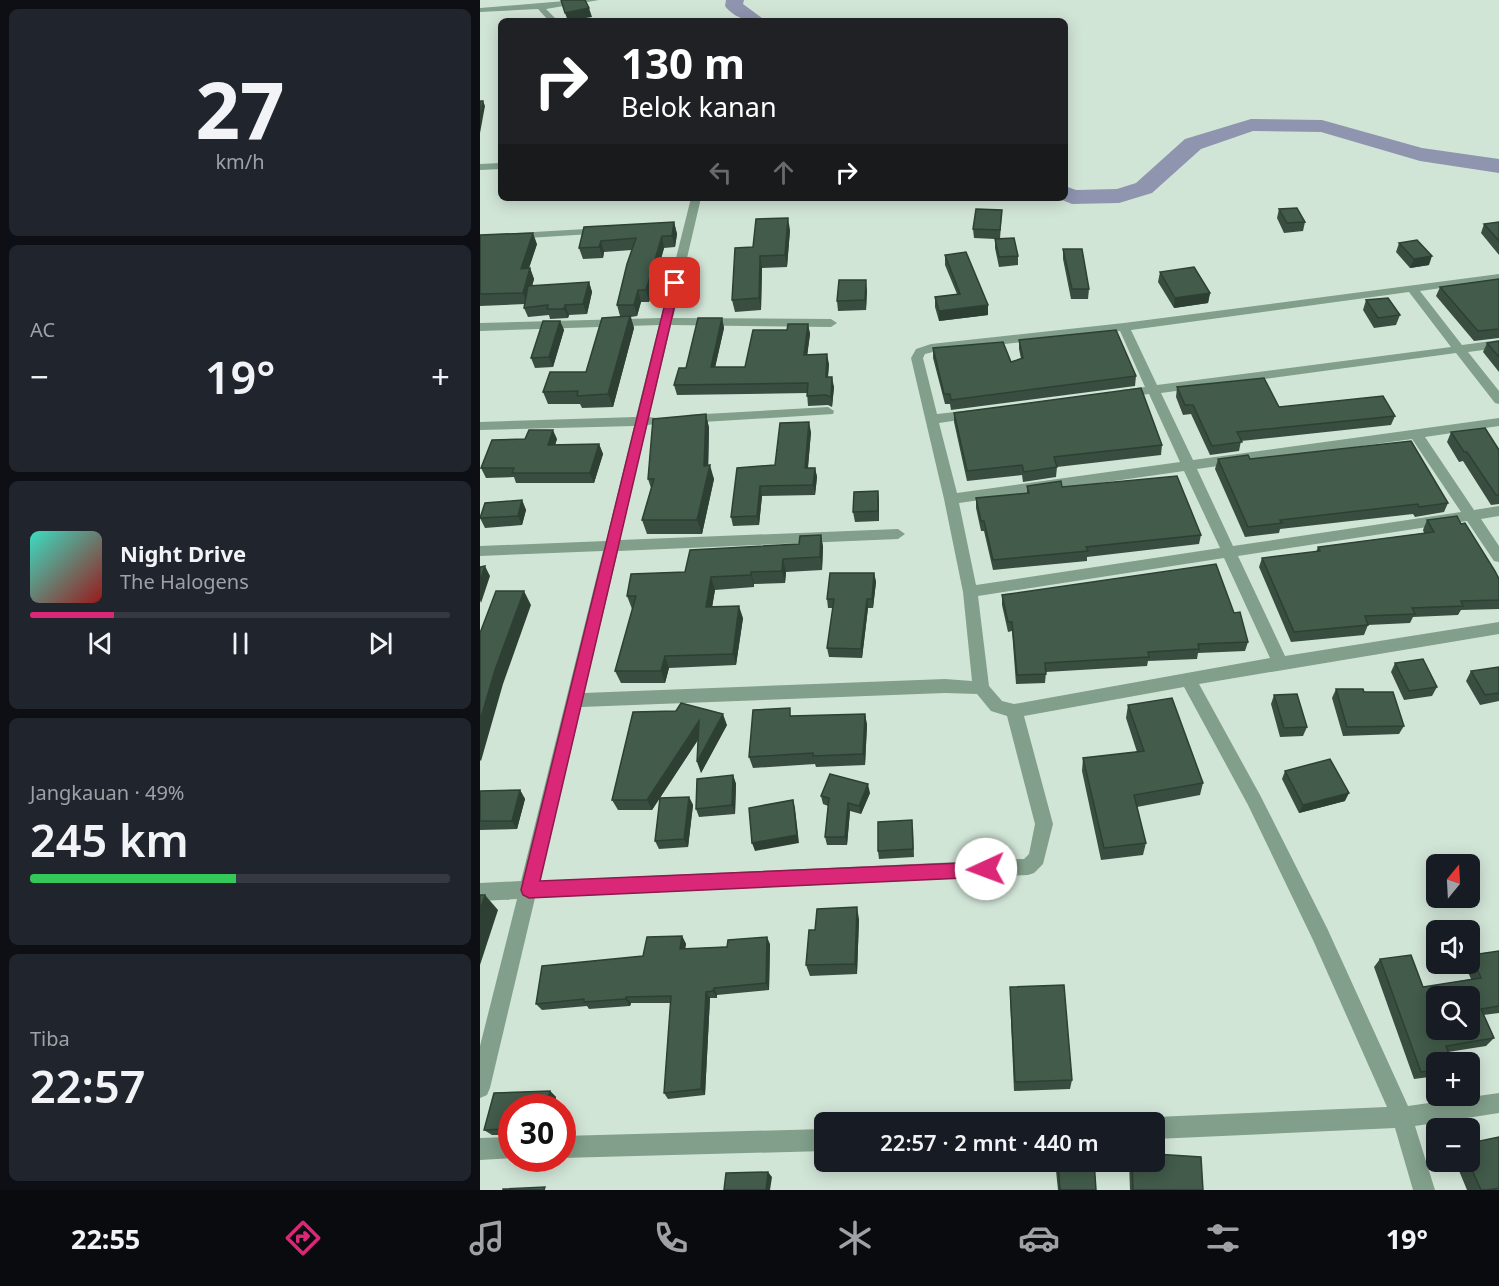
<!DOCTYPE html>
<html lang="id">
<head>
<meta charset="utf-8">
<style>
	:root { --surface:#171b24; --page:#20242c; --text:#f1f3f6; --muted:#9ea1a6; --line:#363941; --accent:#db2777 }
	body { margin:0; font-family:"Noto Sans",sans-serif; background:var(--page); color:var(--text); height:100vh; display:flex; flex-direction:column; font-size:22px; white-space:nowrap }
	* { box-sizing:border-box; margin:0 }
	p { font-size:20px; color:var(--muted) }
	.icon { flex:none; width:33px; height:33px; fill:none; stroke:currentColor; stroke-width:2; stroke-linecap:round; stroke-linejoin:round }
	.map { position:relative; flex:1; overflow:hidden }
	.side { display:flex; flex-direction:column; gap:9px; padding:9px; background:#0d0f14; width:480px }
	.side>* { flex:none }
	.top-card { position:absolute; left:18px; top:18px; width:570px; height:183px; border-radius:9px; box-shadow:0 3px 15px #0003; background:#202124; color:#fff; overflow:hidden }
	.needle { width:39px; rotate:18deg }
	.buttons { position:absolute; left:946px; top:854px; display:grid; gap:12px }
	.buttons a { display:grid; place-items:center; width:54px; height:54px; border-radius:9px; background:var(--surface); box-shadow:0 3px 15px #0003; font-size:30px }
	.speed { position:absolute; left:18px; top:1094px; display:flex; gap:12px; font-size:30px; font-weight:700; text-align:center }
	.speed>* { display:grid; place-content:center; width:78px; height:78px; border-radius:50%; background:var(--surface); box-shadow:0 3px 15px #0003; line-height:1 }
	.speed .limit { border:9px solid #d22; background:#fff; color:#111 }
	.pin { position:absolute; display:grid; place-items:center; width:51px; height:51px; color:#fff; margin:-26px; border-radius:12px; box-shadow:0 3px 9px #0006 }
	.me { position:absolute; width:66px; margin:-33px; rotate:268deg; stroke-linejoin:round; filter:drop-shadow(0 0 4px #0008) }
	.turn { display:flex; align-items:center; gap:21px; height:126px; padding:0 24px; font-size:27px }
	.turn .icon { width:78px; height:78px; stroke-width:2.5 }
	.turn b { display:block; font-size:42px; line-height:51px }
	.lanes { display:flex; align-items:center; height:57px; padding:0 24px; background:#0003; justify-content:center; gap:30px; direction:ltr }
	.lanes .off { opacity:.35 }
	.big { font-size:45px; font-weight:600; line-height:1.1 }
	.side .widget { flex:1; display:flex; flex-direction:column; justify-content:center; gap:9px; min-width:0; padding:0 21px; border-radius:9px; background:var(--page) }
	.side .dial { align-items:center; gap:0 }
	.dial b { font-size:78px; line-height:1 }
	.song { display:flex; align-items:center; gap:18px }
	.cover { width:72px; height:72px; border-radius:9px; background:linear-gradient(135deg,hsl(170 70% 55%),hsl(0 70% 35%)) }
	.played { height:6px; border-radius:3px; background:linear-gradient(90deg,var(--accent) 20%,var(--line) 20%) }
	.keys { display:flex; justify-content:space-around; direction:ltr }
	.heat { display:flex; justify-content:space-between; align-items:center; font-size:33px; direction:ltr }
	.charge { height:9px; border-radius:4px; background:linear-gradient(90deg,#34c759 49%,var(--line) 0) }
	.trip { position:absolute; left:334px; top:1112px; width:351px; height:60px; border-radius:9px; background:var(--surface); box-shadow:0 3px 15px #0003; font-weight:600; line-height:60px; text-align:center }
	.dock { display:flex; height:96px; justify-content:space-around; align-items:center; background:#090b0e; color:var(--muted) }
	.dock .icon { width:42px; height:42px }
	.dock .on { color:var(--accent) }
	.dock b { font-size:27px; color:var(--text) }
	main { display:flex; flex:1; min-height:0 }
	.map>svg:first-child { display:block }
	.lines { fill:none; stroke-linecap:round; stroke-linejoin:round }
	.river { fill:#8f94af; fill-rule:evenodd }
	.minor { fill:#819f8a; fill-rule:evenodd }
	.wall { fill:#394e40 }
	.shaded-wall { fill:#2e4034 }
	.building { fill:#425b4a; stroke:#2e4034; stroke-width:1.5; fill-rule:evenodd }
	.route { fill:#db2777; stroke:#8e194d; stroke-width:1.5 }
</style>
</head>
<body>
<main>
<section class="side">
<div class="widget dial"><b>27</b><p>km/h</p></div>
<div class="widget"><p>AC</p>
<div class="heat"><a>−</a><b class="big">19°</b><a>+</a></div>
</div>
<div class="widget">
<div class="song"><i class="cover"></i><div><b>Night Drive</b><p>The Halogens</p></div></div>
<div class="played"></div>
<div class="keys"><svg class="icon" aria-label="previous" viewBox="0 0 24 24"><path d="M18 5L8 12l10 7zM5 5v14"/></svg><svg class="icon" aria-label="pause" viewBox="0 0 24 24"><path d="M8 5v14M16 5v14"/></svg><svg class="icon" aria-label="next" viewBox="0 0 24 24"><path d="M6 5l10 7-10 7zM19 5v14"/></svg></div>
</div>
<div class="widget"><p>Jangkauan · 49%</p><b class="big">245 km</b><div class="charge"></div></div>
<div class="widget"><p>Tiba</p><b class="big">22:57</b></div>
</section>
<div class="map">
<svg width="1019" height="1190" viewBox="0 0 1019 1190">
	<rect width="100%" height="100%" fill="#d1e5d7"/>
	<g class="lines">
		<g class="river">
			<path d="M246,0H264L263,4L286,21C270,21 256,20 245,6Z"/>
			<path d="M771,119L842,120L942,148L1019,159V173L940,161L841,132L773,131L721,149L672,193L639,203L592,204L577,198H585V186L596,190L637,189L656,183L705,139Z"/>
		</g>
		<g class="minor">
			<path d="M97,0H119L66,9L78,21H69L58,9L0,12V8Z"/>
			<path d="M21,163V169L0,170V164Z"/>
			<path d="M211,198H221L193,318L351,319L357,323L351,327L191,325L169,417L176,418L177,421L176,424L167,425L140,540L418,529L425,534L418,539L138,551L104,693L465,679L492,681L483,592L464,499L431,358L436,349L451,344L644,323L1019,274V280L940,291L982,345L1019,340V348L988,352L1019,391V404L1015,403L976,353L681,393L713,460L1019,418V426L945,437L994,510L1019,506V516L1001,519L1019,546V562L1014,561L987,521L758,556L805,656L1019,622V634L719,684L780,795L847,928L928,1106L1019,1093V1113L935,1126L955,1190H933L915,1128L675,1139V1122H667L675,1117L907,1107L833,940L768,805L704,687L544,716L573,824L563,864L554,873L548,875L55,898L10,1088L7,1095L0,1098V1046L37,899L0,901V883L41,881L123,551L0,556V546L126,541L154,426L0,430V422L156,417L179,325L0,331V323L181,318ZM929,292L971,347L677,385L651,330ZM640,331L665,387L641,390L635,394L641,398L669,394L700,462L477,493L459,423L493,418L499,414L493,410L457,414L443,358L445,354L453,352ZM932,439L981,512L753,546L717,469ZM704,471L740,548L496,585L479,503ZM744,558L790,658L534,704L522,701L509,686L498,596ZM465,693L497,694L511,711L527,716L555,824L549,854L544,859L60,881L101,707Z"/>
			<path d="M123,228L127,229V233L0,241V235Z"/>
			<path d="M348,407L354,411L353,414L207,423L201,419L207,415Z"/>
			<path d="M345,1129V1151L82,1158V1136Z"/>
			<path d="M32,1137V1158H34L0,1160V1138Z"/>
		</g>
	</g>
	<g class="wall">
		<path d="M799,209L825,222L823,231L804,233L797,218Z"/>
		<path d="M522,210L520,239L538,256V265L519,267L515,248V239L494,238L493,229Z"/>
		<path d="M194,222L197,234L195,247L184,248L169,302H161L157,316L151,317L154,328L133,407L102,408L100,404H68L63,392L106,372L140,316L137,305L152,250L124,252L123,258L103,259L99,248L104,227Z"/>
		<path d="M1019,222V255L1001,233L1004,224Z"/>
		<path d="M310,230L307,267L282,268L281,310L255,312L252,300L273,247Z"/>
		<path d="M0,236L57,244L49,268H50L54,279L52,286L109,282L112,292L107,314L89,315L88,318L70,319L69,315L48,317L44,308L45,304L0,306Z"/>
		<path d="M919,243L949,265L930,268L916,252Z"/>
		<path d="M583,249L609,289L608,299H591L583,259Z"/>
		<path d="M465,255L508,315L459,321L455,307V297L477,294L465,265Z"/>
		<path d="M680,272L730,293L728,303L694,308L678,282Z"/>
		<path d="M1019,279V338L994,341L956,296L960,287Z"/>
		<path d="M387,290L386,310L358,311L357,301Z"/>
		<path d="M886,300L920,315L916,325L894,328L883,310Z"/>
		<path d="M242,318L244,328L235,367H265L307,330L328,324L330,334L327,355L349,364L348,377L354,387L352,407L348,405L328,406L327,393L197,395L194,385Z"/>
		<path d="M80,321L84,330L73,367L55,368L51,358Z"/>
		<path d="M539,340L656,376L655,386L471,410L470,404H465L453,358V348L531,362L541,359L539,349Z"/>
		<path d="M1019,341V372L1003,352L1007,343Z"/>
		<path d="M697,387L799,407L915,416L911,425L761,441L759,451L730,455L711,414L703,415L696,397Z"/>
		<path d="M474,413L682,445L681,455L577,467L576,477L543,482L542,475L487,481L474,422Z"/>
		<path d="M226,414L229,428L228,466L234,479L222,534H167L162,520L171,488L168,479Z"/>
		<path d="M331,432L328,468H335L337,477L335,495L282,496L279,525L253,526L251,517L295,465Z"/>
		<path d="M971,432L1019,450V504L1011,505L983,461L979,462L967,442Z"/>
		<path d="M77,439L75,445L119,444L123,454L114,483H36L34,477L6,478L1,468Z"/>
		<path d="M738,459H770L968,503L964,512L935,517L933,514L800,529L799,533L765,537L735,469Z"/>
		<path d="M547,486L582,487L721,535L719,544L607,557V561L513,570L504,531H501L496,508V498L547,493Z"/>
		<path d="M42,500L46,510L42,525L5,528L0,518Z"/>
		<path d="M399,500V521L375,522L373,512Z"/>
		<path d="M947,520L1019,579V609L981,610L978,615L933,617L930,623L888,625L884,635L811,642L779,567L782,558L836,552L838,547L944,533L943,530Z"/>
		<path d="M341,535L343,547L342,570L306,572L305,583L274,584V587L235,590L232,607L263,618L256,665L189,668L185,683H141L135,671L153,609H152L147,596L205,572L319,544Z"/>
		<path d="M394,573L396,582L393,608H388L382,658L349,657L347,648L353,608H348L347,599Z"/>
		<path d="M522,595L754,613L768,642L765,651L718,653L717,659L668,661L667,666L566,672L565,683L536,684L532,631L528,632L522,605Z"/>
		<path d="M915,663L957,687L952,696L924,700L911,672Z"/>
		<path d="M1019,667V701L1000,705L986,681L991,671Z"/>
		<path d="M856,689L884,692L924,726L919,734L863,736L852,698Z"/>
		<path d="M794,695L827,727L823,736L800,737L791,704Z"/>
		<path d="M648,705L723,783L720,795L657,807L666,843L663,855L621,860L602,771L603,758L657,752L646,718Z"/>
		<path d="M153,712L247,725L221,773L218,740L172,810H138L132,800Z"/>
		<path d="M385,714L387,725L385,765L336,767L335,764L273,768L269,757L313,716Z"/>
		<path d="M805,771L865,801L819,813L802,779Z"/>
		<path d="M253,775L256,784L255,814L219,817L216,809Z"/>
		<path d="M40,790L45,799L37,829L0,830V791Z"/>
		<path d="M390,793L381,814L370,811L367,845H347L345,837L348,806L343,804L341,796Z"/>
		<path d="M209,797L213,805L208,847L179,849L175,841Z"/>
		<path d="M433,828L434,857L399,859L398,851Z"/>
		<path d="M379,919L377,974L330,976L326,965L335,930Z"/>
		<path d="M202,936L206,944L205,949L290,944L289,990L237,995V998H230L225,1095L188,1099L184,1093L191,1003H151L150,1006L109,1009L107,1006L62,1010L56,1004L163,956Z"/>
		<path d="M1019,951V1013L1003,1015L1014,1038L1006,1046L968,1052L957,1062V1076L934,1079L894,967L900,959L943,987L991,979L984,963H990V956L991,955Z"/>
		<path d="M530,987L592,1080L590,1089L534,1091L530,997Z"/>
		<path d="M70,1091L76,1097L74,1107H32V1140L27,1135H12L4,1130L14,1093Z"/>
		<path d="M1019,1137V1190H987L975,1161H990Z"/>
		<path d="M575,1161H614L616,1190H578Z"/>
		<path d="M649,1161H675L723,1190H650Z"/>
	</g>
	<g class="shaded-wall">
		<path d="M109,8L112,17L88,21L85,13Z"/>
		<path d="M3,101L5,106L0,133V122Z"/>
		<path d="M308,218L310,230L307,267L305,255Z"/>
		<path d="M194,222L197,234L195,247L192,236Z"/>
		<path d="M53,233L57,244L45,280L41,269Z"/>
		<path d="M182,236L184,248L169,302L166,290Z"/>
		<path d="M121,241L124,252L123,258L119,247Z"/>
		<path d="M280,256L282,268L281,310L279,298Z"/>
		<path d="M952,256L949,265L930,268L934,259Z"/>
		<path d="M50,268L54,279L47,304L43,293Z"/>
		<path d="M386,280L387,290L386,310L385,300Z"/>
		<path d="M109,282L112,292L107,314L103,304Z"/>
		<path d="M158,290L161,302L157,316L154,305Z"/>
		<path d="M730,293L728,303L694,308L695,298Z"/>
		<path d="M85,305L89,315L88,318L84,309Z"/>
		<path d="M508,305V315L459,321V311Z"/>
		<path d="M150,316L154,328L133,407L128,394Z"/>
		<path d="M242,318L244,328L233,377L231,367Z"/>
		<path d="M80,321L84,330L73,367L69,357Z"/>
		<path d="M328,324L330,334L326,365L324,355Z"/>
		<path d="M347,354L349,364L347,387L346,377Z"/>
		<path d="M352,377L354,387L352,407L351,397Z"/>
		<path d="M226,414L229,428L228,478L230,465L234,479L222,534L217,520L224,466Z"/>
		<path d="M329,422L331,432L327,477L325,468Z"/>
		<path d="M73,430L77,439L72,454L68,445Z"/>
		<path d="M119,444L123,454L114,483L110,473Z"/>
		<path d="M335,468L337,477L335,495L333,485Z"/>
		<path d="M280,486L282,496L279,525L277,516Z"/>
		<path d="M398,491L399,500V521L398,511Z"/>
		<path d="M42,500L46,510L42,525L38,516Z"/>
		<path d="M341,535L343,547L342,570L340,557Z"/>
		<path d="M303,559L306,572L305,583L302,571Z"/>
		<path d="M5,566L10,576L1,603L0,600V581Z"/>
		<path d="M271,572L274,584V587L271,575Z"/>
		<path d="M394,573L396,582L393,608L392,599Z"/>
		<path d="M231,577L235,590L230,619L226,607Z"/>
		<path d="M44,591L51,605L23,684L1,761L0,760V721L15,670Z"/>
		<path d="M387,599L388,608L382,658L381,649Z"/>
		<path d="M259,606L263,618L256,665L253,654Z"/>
		<path d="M185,656L189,668L185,683L181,671Z"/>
		<path d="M243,714L247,725L221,773L217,762Z"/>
		<path d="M385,714L387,725L385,765L383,754Z"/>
		<path d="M219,721L223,732L172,810L167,800Z"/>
		<path d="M253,775L256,784L255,814L252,805Z"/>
		<path d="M388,784L390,793L381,814L379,806Z"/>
		<path d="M40,790L45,799L37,829L32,821Z"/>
		<path d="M869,793L865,801L819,813L823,805Z"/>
		<path d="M209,797L213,805L208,847L204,839Z"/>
		<path d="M313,800L315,808L319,843L275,851L272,843Z"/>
		<path d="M368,803L370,811L367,845L365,837Z"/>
		<path d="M5,895L18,910L0,965V910Z"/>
		<path d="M377,907L379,919L377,974L375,964Z"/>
		<path d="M202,936L206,944L204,956L200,949Z"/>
		<path d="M287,937L290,944L289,990L286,983Z"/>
		<path d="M234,988L237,995V998L233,991Z"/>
		<path d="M226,992L230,998L225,1095L221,1089Z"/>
		<path d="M146,997L151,1003L150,1006L145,999Z"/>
		<path d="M70,1091L76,1097L74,1107H66Z"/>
		<path d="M288,1172L292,1177L290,1190H286Z"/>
	</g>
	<g class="building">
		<path d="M81,0H105L109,8L85,13Z"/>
		<path d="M0,101H3L0,122Z"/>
		<path d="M817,208L825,222L807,223L799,209Z"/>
		<path d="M496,209L522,210L520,230L493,229Z"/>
		<path d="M308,218L305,255L280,256L279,298L252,300L255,248L273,247L276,219Z"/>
		<path d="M194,222L192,236H182L166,290H158L154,305H137L147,264L156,238L121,241L119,247L99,248L104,227Z"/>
		<path d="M1019,222V241L1004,224Z"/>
		<path d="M53,233L41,269L50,268L43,293L0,294V235Z"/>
		<path d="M534,238L538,256L519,257L515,239Z"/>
		<path d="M937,240L952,256L934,259L919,243Z"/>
		<path d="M583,249H602L609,289H592Z"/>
		<path d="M486,252L508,305L459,311L455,297L480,294L465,255Z"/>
		<path d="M714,267L730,293L695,298L680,272Z"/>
		<path d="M1019,279V329L998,331L960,287Z"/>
		<path d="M359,280H386L385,300L357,301Z"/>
		<path d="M109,282L103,304L85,305L84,309H67L68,305L44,308L48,286Z"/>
		<path d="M908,298L920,315L898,318L886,300Z"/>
		<path d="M150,316L128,394L97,396L98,391L63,392L70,372H106L122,318Z"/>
		<path d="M218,318H242L231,367H265L273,330H307L308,324H328L324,355L347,354L346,377H352L351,397L346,395L327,396L328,383L194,385L199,368H206Z"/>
		<path d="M63,321H80L69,357L51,358Z"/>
		<path d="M636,330L656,376L471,400L470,394H464L453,348L523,342L531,362L543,358L539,340Z"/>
		<path d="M1019,341V357L1007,343Z"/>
		<path d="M784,378L799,407L903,396L915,416L757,432L762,442L732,446L713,405H705L697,387Z"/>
		<path d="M661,388L682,445L574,457L577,467L544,472L542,465L487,471L474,413Z"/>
		<path d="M226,414L224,466L230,465L217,520H162L174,479H168L173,419Z"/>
		<path d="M329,422L325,468H335L333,485L280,486L277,516L251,517L257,468L295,465L300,423Z"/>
		<path d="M1005,428L1019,450V495H1016L987,452H984L971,432Z"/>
		<path d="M49,430H73L68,445L119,444L110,473H32L34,468H1L12,440L45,439Z"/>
		<path d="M931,441L968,503L939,507L938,504L800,520L802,523L768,527L738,459L768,455L770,459Z"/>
		<path d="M697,476L721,535L606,547L608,551L513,560L504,521H501L496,498L549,493L547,486L581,481L582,487Z"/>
		<path d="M398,491V511L373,512L374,492Z"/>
		<path d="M42,500L38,516L0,518L5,503Z"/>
		<path d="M977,516L981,524L985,523L1015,571L1019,579V600L981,601L983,606L932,608L935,614L885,616L888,625L814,632L782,558L840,551L838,547L954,532L947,520Z"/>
		<path d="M341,535L340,557L303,559L302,571L271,572V575L231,577L226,607L259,606L253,654L185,656L181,671H135L156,596H147L151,574L205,572L210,550L319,544L320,536Z"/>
		<path d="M736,564L754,613L760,612L768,642L718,644L719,649L668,652L669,657L565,663L566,674L537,675L532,622H528L522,595Z"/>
		<path d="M5,566L0,581V567Z"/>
		<path d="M350,573H394L392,599H387L381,649L347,648L354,599H347Z"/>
		<path d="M16,591H44L15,670L0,721V633Z"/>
		<path d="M943,659L957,687L929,691L915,663Z"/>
		<path d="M1019,667V693L1005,695L991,671Z"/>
		<path d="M856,689H883L884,692H913L924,726L867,727Z"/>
		<path d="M817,694L827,727L804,728L794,695Z"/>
		<path d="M692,698L723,783L654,795L666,843L624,848L603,758L664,751L648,705Z"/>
		<path d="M201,703L243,714L217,762L219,721L167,800H132L153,712L196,711Z"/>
		<path d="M310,708V716L385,714L383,754L333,756V753L269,757L273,710Z"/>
		<path d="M850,759L869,793L823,805L805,771Z"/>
		<path d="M350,774L388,784L379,806L368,803L365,837H345L349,798L341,796Z"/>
		<path d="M253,775L252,805L216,809L217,779Z"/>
		<path d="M40,790L32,821H0V791Z"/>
		<path d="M209,797L204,839L175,841L180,798Z"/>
		<path d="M313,800L317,835L272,843L269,808Z"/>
		<path d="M432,820L433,849L398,851V822Z"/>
		<path d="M0,895H5L0,910Z"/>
		<path d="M377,907L375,964L326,965L329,930H335L337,909Z"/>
		<path d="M202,936L200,949L247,947L248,940L287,937L286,983L234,988L233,991L226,992L221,1089L184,1093L191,996L146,997L145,999L104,1002V999L56,1004L62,966L163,956L167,937Z"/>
		<path d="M1019,951V1006L1001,1009L1014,1038L966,1046L972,1062H957V1070L941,1072L900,959L931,955L943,987L1001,978L991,955ZM957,996H990V1029H957Z"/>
		<path d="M584,985L592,1080L535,1082L530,987Z"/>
		<path d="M70,1091L66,1107H32V1136H27L25,1129L4,1130L14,1093Z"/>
		<path d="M1019,1137V1188L1008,1190H1001L988,1161H990V1143Z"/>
		<path d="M675,1154L721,1157L723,1190H653L652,1161H675Z"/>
		<path d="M578,1161H614L616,1190H580Z"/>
		<path d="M288,1172L286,1190H244L246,1173Z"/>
		<path d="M65,1187L64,1190H23V1189Z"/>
	</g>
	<path class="route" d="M195,280L200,283L60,881L506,862L512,864L515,869L512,875L506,877L49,898L43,895L41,890L190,283Z"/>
</svg>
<div class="buttons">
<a><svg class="needle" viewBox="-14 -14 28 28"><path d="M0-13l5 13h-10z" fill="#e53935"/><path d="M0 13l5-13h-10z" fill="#9ea1a6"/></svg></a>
<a><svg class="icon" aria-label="sound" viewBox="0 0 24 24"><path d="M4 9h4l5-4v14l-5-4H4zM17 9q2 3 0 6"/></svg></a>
<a><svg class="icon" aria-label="search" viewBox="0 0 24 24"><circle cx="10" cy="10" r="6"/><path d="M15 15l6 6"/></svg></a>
<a>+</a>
<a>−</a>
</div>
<div class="speed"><div class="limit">30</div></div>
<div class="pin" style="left:195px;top:283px;background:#d93025"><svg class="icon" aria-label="arrive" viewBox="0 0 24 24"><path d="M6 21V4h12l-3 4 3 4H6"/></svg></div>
<svg class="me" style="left:506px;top:869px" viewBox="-20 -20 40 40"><circle r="19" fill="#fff"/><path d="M0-13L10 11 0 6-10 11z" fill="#db2777"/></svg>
<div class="trip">22:57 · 2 mnt · 440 m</div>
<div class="top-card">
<div class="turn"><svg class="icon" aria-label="right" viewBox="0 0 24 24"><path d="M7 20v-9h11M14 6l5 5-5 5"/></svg><div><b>130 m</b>Belok kanan</div></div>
<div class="lanes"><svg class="icon off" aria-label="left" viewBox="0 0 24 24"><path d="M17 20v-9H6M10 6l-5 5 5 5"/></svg><svg class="icon off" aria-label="ahead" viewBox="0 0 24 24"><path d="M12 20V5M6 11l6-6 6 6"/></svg><svg class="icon" aria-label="right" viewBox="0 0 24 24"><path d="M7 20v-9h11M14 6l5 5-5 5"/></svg></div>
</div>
</div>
</main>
<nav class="dock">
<b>22:55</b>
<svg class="icon on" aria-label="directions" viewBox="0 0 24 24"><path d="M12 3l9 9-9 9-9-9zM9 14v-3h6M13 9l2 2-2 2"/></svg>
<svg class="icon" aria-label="music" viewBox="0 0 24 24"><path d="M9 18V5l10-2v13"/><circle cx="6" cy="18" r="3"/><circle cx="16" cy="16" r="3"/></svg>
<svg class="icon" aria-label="phone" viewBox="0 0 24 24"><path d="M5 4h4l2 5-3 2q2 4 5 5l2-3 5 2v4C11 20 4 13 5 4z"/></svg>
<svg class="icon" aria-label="climate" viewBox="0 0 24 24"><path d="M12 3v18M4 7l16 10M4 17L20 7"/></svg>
<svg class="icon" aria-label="car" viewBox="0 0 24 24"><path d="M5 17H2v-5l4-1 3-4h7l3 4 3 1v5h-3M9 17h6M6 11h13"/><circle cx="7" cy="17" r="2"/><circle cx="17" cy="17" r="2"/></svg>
<svg class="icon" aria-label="filters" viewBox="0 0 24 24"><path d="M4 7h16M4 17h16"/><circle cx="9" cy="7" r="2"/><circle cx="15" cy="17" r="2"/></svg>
<b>19°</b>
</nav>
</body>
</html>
